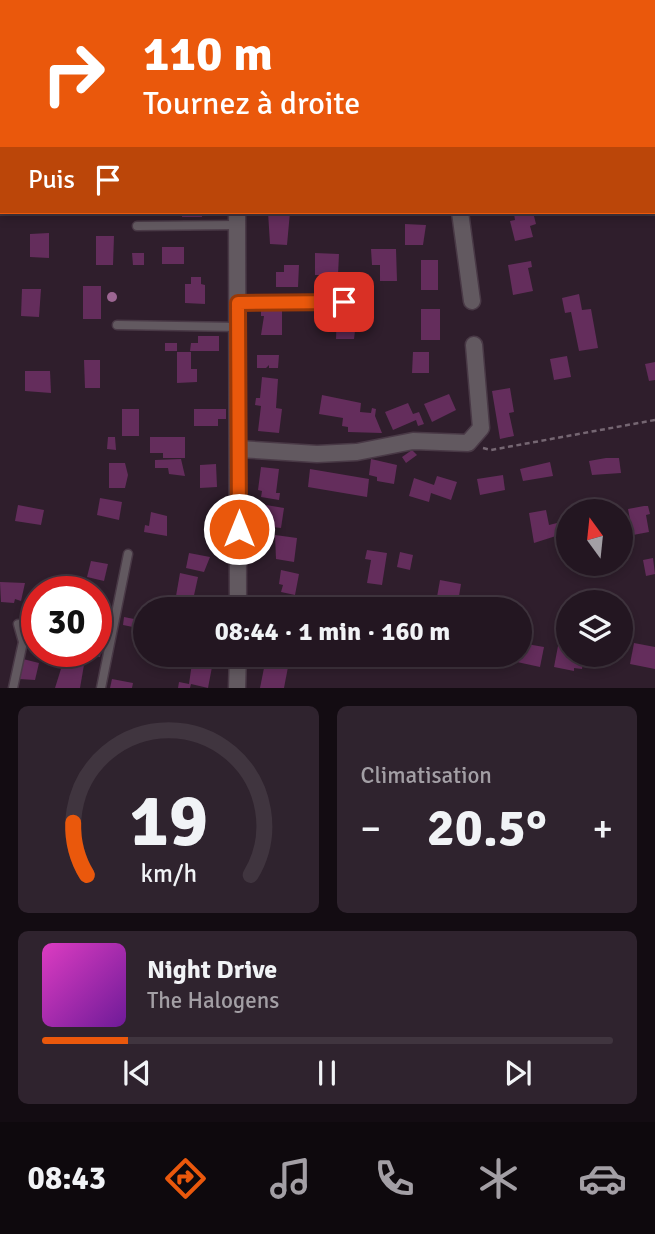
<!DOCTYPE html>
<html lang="fr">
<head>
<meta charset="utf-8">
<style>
	:root { --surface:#231621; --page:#2f232e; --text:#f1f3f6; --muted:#a39fa5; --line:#40353f; --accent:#ea580c }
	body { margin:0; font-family:Signika,sans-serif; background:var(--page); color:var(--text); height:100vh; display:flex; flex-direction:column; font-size:26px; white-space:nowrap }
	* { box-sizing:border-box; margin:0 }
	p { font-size:23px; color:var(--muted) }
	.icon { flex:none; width:38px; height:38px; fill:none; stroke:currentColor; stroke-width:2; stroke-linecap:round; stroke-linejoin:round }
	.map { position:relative; height:688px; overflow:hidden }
	.panel { display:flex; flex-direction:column; gap:18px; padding:18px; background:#130c12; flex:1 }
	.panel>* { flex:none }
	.hud { position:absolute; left:0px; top:0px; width:656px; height:214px; box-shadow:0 4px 10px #0003,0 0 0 2px var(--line); background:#ea580c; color:#fff; overflow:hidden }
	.needle { width:46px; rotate:345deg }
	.tools { position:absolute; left:556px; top:499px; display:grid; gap:14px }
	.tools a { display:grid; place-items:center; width:77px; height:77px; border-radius:50%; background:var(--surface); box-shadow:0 4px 10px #0003,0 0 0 2px var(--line); font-size:35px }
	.speed { position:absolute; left:21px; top:576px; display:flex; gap:14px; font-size:35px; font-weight:700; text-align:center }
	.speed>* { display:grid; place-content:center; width:91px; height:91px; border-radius:50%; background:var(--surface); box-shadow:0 4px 10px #0003,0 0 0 2px var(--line); line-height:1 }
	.speed .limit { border:10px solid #d22; background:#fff; color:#111 }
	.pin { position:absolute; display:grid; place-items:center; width:60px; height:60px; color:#fff; margin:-30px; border-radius:14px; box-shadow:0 4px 10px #0006 }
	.me { position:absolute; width:77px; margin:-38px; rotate:0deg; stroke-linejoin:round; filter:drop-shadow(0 0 5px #0008) }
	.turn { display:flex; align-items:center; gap:24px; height:147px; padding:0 28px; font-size:32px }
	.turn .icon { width:91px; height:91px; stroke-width:2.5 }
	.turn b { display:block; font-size:49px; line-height:60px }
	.then { display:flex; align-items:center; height:66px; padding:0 28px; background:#0003; gap:14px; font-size:26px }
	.big { font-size:52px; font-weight:800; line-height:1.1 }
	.panel .card { flex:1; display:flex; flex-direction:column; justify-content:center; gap:10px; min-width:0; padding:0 24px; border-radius:10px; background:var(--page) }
	.panel .dial { align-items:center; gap:0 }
	.dial svg { height:182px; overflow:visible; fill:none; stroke:var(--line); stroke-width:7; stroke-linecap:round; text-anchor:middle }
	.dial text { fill:var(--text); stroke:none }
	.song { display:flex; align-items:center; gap:21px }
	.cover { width:84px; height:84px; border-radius:10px; background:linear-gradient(135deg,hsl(310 70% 55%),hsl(280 70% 35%)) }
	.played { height:7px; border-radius:4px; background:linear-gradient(90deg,var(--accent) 15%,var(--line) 15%) }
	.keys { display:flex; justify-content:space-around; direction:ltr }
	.heat { display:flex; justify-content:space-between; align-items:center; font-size:38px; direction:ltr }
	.panel .tiles { flex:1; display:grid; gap:18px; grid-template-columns:1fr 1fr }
	.card:last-child { grid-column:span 2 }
	.trip { position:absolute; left:133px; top:597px; width:399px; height:70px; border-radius:35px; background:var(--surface); box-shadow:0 4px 10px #0003,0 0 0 2px var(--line); font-weight:800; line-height:70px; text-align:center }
	.dock { display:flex; height:112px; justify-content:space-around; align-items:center; background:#0e090d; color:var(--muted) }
	.dock .icon { width:49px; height:49px }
	.dock .current { color:var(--accent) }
	.dock b { font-size:32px; color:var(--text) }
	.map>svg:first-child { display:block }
	.building { fill:#642d5c }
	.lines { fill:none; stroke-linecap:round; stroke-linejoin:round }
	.service-casing { stroke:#493946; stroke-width:11 }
	.minor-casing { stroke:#493946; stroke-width:19 }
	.path { stroke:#756672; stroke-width:2.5; stroke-dasharray:5 3.5; stroke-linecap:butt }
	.service { stroke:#625960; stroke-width:8 }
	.minor { stroke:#625960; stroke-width:16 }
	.tree { fill:#9c6692 }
	.route-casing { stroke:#983908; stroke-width:18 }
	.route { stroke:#ea580c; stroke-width:12 }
</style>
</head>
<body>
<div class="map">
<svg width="655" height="688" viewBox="0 0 655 688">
	<rect width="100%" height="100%" fill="#2f1e2c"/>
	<g class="building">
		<rect x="182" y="212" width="20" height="5"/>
		<path d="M268,212H290L287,245L270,244Z"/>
		<path d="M533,212L536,224L530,226L533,237L515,241L510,221L515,220L514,214Z"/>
		<path d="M405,224L426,225L423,245H405Z"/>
		<path d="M49,233V258L30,257V234Z"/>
		<path d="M96,236H114L113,265H96Z"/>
		<rect x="162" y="247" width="22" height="17"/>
		<path d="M371,249H396L397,281H380V265H372Z"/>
		<path d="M132,253H144V265H133Z"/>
		<path d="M315,253L339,254L338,275H315Z"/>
		<rect x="421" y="260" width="17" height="30"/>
		<path d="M531,261L532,267L528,268L533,291L513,295L508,265Z"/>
		<path d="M284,265H299L298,287H276V272H284Z"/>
		<path d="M191,277H201V284L205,285V304L185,303V284H191Z"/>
		<rect x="83" y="286" width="18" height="33"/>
		<path d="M22,289H41L39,317L21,316Z"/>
		<path d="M579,294L582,310L591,309L598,348L579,351L571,312L565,313L562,298Z"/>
		<path d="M261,309H282V335H261L264,316H261Z"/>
		<path d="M337,309H364V316L357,315L354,339H336Z"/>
		<rect x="421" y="309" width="19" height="31"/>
		<path d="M198,336H219V351H190L191,343H198Z"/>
		<rect x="165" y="343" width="12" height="8"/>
		<path d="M177,352H191V369H197V382L177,383Z"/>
		<path d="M413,352H429V373H412Z"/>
		<path d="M257,355H279L278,368H269V365L266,368H257Z"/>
		<path d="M567,356L571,377L554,380L550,359Z"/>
		<path d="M84,360H100V388H85Z"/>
		<path d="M655,362V380L649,381L645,364Z"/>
		<path d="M25,371H50L51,393L25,391Z"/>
		<path d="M262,377L278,379L276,408L282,409L279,433L258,431L261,406L255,405L256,398H260Z"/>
		<path d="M510,388L514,412L509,413L514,436L500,439L492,391Z"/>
		<path d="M449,394L456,410L432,422L424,404Z"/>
		<path d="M322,395L361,403L360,412L371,413L372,408L376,409L375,416L382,433L348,432V427L342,426L343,418L319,414Z"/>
		<path d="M408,403L413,414L419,412L424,424L418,426L416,420L393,430L385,412Z"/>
		<rect x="122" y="409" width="17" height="27"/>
		<path d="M194,409H226V419H218V426H194Z"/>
		<path d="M108,437H115L116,450L107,449Z"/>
		<path d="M150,437H185V458H163V453H150Z"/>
		<path d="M412,450L417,455L406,463L402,457Z"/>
		<path d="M606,458H619L621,473L592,475L589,461Z"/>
		<path d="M181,459L185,476L169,474L168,468H155V460Z"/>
		<path d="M371,459L397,465L394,484L377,481V477L369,475Z"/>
		<path d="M550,462L553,476L523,481L520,469Z"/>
		<path d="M109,463H125L128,475L125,488H109Z"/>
		<path d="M216,464L217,487L200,488V465Z"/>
		<path d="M261,467L279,469L276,493H280L279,500L261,497L262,491L258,490Z"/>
		<path d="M310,469L369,479L367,497L308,487Z"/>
		<path d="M503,475L505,490L480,495L477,479Z"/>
		<path d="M437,476L457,482L451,500L431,493L429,502L409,496L414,478L434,485Z"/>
		<path d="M100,498L122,502L119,520L97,515Z"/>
		<path d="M18,505L44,510L41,525L15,521Z"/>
		<path d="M266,505L284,508L281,528L263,526Z"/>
		<path d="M644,506H648L650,514L646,515L649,532L633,535L628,509Z"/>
		<path d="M546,510L549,525L557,523L559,535L534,543L529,513Z"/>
		<path d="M151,512L167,516V536L144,532L145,525L149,526Z"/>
		<path d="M275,535L297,538L294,562L276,559Z"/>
		<path d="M367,550L387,553L382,585L367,583L371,560L365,559Z"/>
		<path d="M400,552L413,555L410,570L397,567Z"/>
		<path d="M189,553L210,557L204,572L186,568Z"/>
		<path d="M653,558L655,574L646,576L643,560Z"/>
		<path d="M91,561L108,564L104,581L87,577Z"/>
		<path d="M281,570L299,574L295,595L281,592L283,585L279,584Z"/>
		<path d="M180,573L198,577L193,600L176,596Z"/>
		<path d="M440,580L461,584L458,602L437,597Z"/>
		<path d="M0,582L25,583L21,601L15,599L14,603L1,602Z"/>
		<path d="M124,617L134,619L133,627L123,625Z"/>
		<path d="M521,643L544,647L540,667L517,662Z"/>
		<path d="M634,643L655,647V669L630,664Z"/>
		<path d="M558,646L569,649V654H584L582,669L574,668V671L554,667Z"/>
		<path d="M76,651H101L100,657L76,652Z"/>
		<path d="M252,654H270L269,662L252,659Z"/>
		<path d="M457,654H478L476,665L455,664Z"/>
		<path d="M65,656L85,659L80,688H55Z"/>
		<path d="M23,659L39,663L35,680L19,679Z"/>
		<path d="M192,663L212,667L208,688L191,684L190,688H178L179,682L189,684Z"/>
		<path d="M265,663L288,667L284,688H260Z"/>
		<path d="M112,679L133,683L132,688H110Z"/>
	</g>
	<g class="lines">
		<defs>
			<g id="service">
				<path d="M137,226L237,225"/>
				<path d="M238,303L344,302"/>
				<path d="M117,325L238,327"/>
				<path d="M13,688L23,642L18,624"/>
				<path d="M101,688L128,554"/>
			</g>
			<g id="minor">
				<path d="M442,0V2"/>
				<path d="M237,2V0"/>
				<path d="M654,11L655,5"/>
				<path d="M654,168L655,172"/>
				<path d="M237,212L238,609"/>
				<path d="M460,212L472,301"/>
				<path d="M239,449L317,454L357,452L413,441L468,443L481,428L474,345"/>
				<path d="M237,688L238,654"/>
			</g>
		</defs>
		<use href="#service" class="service-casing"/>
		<use href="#minor" class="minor-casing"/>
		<path class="path" d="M483,448L491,450L655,420"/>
		<use href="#service" class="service"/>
		<use href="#minor" class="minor"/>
	</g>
	<circle class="tree" cx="112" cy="297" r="5"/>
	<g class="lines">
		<defs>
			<path id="route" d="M239,529L238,303L344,302"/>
		</defs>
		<use href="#route" class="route-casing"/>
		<use href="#route" class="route"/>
	</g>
</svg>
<div class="tools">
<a><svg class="needle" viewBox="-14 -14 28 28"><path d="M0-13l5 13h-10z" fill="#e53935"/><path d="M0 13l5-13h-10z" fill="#a39fa5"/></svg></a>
<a><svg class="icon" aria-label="layers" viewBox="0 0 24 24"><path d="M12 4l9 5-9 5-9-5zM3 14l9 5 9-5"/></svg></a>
</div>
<div class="speed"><div class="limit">30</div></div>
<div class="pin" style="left:344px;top:302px;background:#d93025"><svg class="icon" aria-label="arrive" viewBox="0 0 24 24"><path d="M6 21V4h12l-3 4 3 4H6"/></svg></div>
<svg class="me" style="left:239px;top:529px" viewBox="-20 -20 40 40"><circle r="17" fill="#ea580c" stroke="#fff" stroke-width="3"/><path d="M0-11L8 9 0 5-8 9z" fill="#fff"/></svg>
<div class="trip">08:44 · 1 min · 160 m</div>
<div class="hud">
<div class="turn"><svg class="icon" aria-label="right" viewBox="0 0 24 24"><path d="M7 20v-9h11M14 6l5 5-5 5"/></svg><div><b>110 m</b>Tournez à droite</div></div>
<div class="then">Puis<svg class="icon" aria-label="arrive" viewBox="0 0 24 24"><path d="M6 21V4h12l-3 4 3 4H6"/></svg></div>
</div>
</div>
<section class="panel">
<div class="tiles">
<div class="card dial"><svg viewBox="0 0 100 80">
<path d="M14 69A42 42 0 1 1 86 69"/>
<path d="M14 69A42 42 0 0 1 8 46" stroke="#ea580c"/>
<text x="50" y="56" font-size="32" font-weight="700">19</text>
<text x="50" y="72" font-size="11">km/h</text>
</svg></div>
<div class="card"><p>Climatisation</p>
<div class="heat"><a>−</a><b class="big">20.5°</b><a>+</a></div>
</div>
<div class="card">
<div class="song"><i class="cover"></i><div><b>Night Drive</b><p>The Halogens</p></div></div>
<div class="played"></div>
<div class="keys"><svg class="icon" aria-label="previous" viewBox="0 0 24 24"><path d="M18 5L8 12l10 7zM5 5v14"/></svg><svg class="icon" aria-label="pause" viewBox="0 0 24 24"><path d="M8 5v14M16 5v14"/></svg><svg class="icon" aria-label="next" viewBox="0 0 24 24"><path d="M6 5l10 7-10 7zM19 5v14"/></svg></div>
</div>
</div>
</section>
<nav class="dock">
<b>08:43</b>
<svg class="icon current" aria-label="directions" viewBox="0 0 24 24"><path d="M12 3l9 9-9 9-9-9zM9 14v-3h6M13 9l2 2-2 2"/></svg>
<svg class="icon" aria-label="music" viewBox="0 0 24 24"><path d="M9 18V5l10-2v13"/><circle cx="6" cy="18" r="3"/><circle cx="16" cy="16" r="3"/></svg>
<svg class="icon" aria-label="phone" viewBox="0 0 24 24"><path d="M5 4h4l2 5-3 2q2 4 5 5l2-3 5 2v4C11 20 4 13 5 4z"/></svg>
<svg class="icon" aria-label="climate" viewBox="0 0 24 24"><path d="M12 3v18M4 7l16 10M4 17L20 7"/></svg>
<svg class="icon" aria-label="car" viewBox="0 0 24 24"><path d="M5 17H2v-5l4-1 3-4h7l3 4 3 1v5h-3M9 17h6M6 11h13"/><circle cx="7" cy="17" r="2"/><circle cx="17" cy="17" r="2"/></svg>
</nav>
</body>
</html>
